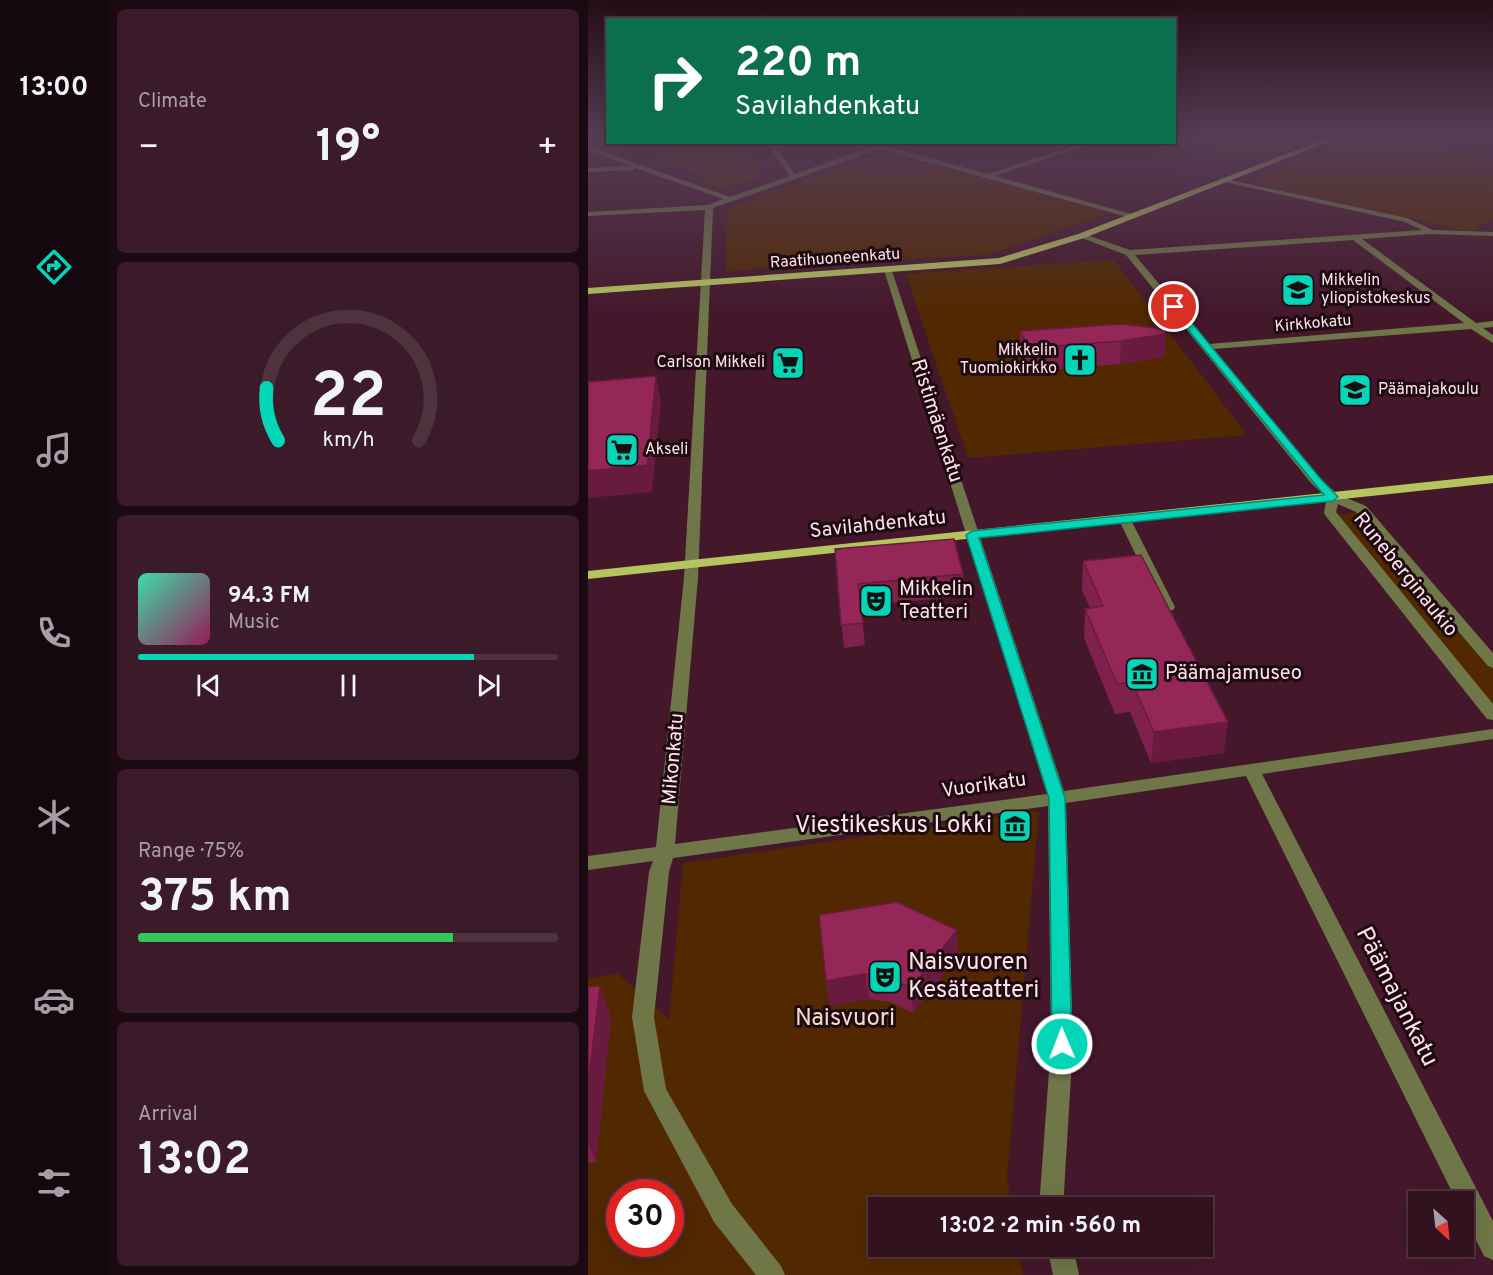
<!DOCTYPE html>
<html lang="en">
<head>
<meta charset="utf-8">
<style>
	:root { --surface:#331220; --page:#3b1b29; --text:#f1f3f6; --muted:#a99ea5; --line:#4e323e; --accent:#04d5b6 }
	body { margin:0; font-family:Overpass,sans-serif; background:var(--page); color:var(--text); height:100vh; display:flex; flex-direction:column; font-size:22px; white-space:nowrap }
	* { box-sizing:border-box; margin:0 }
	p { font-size:20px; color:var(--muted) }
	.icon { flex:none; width:33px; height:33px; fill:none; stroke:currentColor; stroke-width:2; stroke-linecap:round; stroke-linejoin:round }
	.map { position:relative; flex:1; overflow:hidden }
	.panel { display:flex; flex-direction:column; gap:9px; padding:9px; background:#1c0a12; width:480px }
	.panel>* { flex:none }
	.hud { position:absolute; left:18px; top:18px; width:570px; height:126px; border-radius:0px; box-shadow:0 6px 24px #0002,0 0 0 2px var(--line); background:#0b6e4f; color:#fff; overflow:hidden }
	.needle { width:39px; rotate:153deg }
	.buttons { position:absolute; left:820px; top:1191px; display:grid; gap:12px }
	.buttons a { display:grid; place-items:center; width:66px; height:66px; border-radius:0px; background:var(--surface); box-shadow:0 6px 24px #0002,0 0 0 2px var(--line); font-size:30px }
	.speed { position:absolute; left:18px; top:1179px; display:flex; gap:12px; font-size:30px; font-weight:700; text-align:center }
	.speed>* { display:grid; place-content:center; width:78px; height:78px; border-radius:50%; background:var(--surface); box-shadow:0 6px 24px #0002,0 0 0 2px var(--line); line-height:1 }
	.speed .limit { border:9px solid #d22; background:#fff; color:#111 }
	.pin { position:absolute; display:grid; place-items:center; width:51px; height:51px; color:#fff; margin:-26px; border:3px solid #fff; border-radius:50%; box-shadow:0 2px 6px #0007 }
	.me { position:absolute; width:66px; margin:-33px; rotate:359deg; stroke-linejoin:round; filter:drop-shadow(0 0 4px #0008) }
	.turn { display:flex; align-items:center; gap:21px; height:126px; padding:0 30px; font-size:27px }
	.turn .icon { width:78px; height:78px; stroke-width:2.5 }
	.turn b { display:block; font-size:42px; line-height:51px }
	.big { font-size:45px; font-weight:700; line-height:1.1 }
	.panel .tile { flex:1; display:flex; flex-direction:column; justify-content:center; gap:9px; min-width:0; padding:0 21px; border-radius:9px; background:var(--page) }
	.panel .dial { align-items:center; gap:0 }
	.dial svg { height:156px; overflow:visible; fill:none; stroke:var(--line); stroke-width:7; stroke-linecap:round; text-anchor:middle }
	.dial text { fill:var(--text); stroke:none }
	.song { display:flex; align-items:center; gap:18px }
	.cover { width:72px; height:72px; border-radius:9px; background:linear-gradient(135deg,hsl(160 70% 55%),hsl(330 70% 35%)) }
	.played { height:6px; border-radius:3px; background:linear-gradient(90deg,var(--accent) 80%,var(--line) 80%) }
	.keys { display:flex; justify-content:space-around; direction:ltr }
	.heat { display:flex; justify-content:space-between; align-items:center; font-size:33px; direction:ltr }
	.charge { height:9px; border-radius:4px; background:linear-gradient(90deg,#34c759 75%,var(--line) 0) }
	.trip { position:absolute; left:280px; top:1197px; width:345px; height:60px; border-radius:0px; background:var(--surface); box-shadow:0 6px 24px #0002,0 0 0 2px var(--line); font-weight:700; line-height:60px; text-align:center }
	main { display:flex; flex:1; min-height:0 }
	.dock { display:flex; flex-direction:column; width:108px; justify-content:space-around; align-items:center; background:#14070d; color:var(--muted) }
	.dock .icon { width:42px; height:42px }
	.dock .on { color:var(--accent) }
	.dock b { font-size:27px; color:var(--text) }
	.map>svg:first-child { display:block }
	.green { fill:#512800; fill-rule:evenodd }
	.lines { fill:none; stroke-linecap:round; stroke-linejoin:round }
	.minor { fill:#6f7748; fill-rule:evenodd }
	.major { fill:#b4c55f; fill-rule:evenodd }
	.wall { fill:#7f214c }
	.shaded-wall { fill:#681b3e }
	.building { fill:#942658; stroke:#681b3e; stroke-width:1.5 }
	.route { fill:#04d5b6; stroke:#038a76; stroke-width:1.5 }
	.labels { text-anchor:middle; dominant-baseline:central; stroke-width:6; stroke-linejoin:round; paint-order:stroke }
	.far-street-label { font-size:16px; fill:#ffe1ea; stroke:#1e0b12 }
	.far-poi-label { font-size:16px; fill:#ffe1ea; stroke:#1e0b12; text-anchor:start }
	.street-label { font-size:20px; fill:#ffe1ea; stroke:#1e0b12 }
	.poi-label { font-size:20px; fill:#ffe1ea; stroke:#1e0b12; text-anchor:start }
	.near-poi-label { font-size:24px; fill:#ffe1ea; stroke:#1e0b12; text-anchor:end }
	.near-street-label { font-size:24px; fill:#ffe1ea; stroke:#1e0b12 }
	.near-park-label { font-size:24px; fill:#f3dac9; stroke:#1e0b12 }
</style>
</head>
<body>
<main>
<nav class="dock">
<b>13:00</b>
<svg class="icon on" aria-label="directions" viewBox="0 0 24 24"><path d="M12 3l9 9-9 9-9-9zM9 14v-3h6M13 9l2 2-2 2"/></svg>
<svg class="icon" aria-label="music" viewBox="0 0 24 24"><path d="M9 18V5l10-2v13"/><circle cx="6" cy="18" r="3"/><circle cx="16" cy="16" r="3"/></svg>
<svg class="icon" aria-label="phone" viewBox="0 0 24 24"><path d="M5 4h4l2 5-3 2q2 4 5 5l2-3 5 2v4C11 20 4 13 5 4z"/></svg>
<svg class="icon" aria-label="climate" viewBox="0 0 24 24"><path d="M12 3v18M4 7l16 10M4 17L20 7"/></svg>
<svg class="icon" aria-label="car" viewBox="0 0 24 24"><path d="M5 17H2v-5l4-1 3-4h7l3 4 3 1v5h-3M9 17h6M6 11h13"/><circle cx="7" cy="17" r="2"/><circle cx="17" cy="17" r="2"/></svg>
<svg class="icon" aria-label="filters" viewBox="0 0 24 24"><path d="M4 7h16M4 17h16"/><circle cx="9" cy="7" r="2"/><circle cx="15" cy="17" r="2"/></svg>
</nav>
<section class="panel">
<div class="tile"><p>Climate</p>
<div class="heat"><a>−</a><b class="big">19°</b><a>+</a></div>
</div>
<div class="tile dial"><svg viewBox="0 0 100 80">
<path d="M14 69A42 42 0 1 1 86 69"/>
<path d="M14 69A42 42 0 0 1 8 42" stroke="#04d5b6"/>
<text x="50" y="56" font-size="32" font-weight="700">22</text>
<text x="50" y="72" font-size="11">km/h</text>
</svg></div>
<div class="tile">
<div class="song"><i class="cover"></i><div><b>94.3 FM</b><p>Music</p></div></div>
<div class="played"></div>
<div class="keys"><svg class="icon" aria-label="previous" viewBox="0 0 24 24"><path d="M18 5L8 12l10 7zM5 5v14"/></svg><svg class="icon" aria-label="pause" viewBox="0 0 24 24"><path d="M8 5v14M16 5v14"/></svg><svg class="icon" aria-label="next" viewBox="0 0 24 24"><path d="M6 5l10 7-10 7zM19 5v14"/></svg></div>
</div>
<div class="tile"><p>Range · 75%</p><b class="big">375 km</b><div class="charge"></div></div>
<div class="tile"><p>Arrival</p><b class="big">13:02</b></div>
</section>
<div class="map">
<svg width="905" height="1275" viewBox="0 0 905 1275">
	<rect width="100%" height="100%" fill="#44182a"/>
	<g class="green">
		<path d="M587,136H734L671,160L587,142Z"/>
		<path d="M772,136H797L905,159V219L883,232L659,182Z"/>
		<path d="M65,143H156L174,176L130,190L106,173L74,162Z"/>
		<path d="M297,152L522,213L412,251L396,255L138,271L139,209Z"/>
		<path d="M526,260L659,435L380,458L318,274Z"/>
		<path d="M772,512L905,669V709L748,515Z"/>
		<path d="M451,811L419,1178L424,1207L291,1208V1246L430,1247L435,1275H0V979L29,973L81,1019L95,863ZM32,1192H82V1244H32Z"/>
	</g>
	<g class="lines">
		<g class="minor">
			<path d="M177,142H184L207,174L296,142H307L298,146L400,174L498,142H509L407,176L550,216L543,218L292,149L125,208L110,578L87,844L459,794L296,270L303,268L476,791L905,729V739L674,774L905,1221V1260L896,1256L876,1216V1202H869L658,776L478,803L485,1044L475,1208H451L463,1044L460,806L85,858L81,872L66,1017L78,1089L144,1204L193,1266L197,1275H168L126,1222L56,1091L44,1017L61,872L65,861L0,870V856L68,847L96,578L117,210L0,216V212L120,205L135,199L48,168L45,170L0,172V168L43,166L0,150V146L142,197L202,176Z"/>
			<path d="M633,178L819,218L845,230L905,232V236L843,234L774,239L888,323L905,321V327L895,328L905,335V343L883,329L625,349L731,477L749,494L778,506L905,653V668L900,666L768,512L750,504L748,512L905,704V720L899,719L737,515L736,512L739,498L723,483L538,255L489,236L496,234L542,250L834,230L817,222L636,182ZM765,240L876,323L621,344L547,255Z"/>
			<path d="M536,514L542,518L587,607L585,610L580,611L573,607L530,518Z"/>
			<path d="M459,1246H485L491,1275H465Z"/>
		</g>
		<g class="major">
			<path d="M745,136H755L496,238L412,264L0,294V288L411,258L490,234Z"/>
			<path d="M905,475V483L0,579V571Z"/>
		</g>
	</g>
	<g class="wall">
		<path d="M432,331L578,334L576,357L532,364L441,372L432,354Z"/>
		<path d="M247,549L375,574L376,596L273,606L277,645L256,648Z"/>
		<path d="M495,561L636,753L563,763L542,712L527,714L496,638L497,609L502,608L494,590Z"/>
		<path d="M371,955L325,1013L303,1002L281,999L242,1006L238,981Z"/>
		<path d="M12,986L23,1018L8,1162L0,1163V987Z"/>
	</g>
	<g class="shaded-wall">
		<path d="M578,334L576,357L532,364L533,341Z"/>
		<path d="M68,376L73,401L64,492L0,498V471Z"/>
		<path d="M640,722L636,753L563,763L566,732Z"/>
		<path d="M369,930L371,955L325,1013L323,988Z"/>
		<path d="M277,974L281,999L242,1006L238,981Z"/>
		<path d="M12,986L23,1018L8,1162L0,1142V1085Z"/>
	</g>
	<g class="building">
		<path d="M534,324L578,329V334L533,341L441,348L432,331Z"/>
		<path d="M68,376L59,465L0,471V382Z"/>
		<path d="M366,539L375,574L270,584L275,623L253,625L247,549Z"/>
		<path d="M553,555L640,722L566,732L544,682L529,684L497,609L515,606L495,561Z"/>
		<path d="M309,902L369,930L323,988L300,977L277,974L238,981L231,915Z"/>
		<path d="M12,986L0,1085V987Z"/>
	</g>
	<linearGradient id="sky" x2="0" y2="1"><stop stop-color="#250d17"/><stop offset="0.43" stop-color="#563d55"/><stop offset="1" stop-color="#563d55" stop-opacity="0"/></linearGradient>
	<rect width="905" height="315" fill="url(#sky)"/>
	<path class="route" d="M583,305H589L731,477L750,497L745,501L391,538L477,798L484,1044L481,1050L474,1053L467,1050L464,1044L461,798L378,535L384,531L736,495L583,309Z"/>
	<defs>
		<symbol id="university-square" viewBox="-11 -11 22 22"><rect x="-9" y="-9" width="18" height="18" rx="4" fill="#04d5b6" stroke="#1e0b12"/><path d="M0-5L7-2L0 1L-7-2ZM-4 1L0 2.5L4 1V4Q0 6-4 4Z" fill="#111"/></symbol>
		<symbol id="church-square" viewBox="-11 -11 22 22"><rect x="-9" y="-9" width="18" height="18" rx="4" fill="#04d5b6" stroke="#1e0b12"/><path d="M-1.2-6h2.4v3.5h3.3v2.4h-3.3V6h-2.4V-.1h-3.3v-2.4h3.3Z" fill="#111"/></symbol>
		<symbol id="supermarket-square" viewBox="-11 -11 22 22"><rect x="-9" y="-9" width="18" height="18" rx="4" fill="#04d5b6" stroke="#1e0b12"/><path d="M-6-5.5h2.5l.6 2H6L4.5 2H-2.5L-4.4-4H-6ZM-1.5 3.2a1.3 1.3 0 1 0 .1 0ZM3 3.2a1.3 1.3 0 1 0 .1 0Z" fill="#111"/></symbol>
		<symbol id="school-square" viewBox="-11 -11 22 22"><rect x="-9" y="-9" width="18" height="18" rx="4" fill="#04d5b6" stroke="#1e0b12"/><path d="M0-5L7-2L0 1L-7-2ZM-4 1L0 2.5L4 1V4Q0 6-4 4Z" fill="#111"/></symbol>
		<symbol id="theatre-square" viewBox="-11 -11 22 22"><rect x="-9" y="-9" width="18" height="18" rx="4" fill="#04d5b6" stroke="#1e0b12"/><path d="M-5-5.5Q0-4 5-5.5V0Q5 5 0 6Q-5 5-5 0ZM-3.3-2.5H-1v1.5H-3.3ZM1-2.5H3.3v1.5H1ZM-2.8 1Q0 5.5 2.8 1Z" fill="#111"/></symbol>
		<symbol id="museum-square" viewBox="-11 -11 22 22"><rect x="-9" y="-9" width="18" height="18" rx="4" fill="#04d5b6" stroke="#1e0b12"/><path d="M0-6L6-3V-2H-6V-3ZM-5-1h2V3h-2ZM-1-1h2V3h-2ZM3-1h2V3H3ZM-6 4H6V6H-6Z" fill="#111"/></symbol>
	</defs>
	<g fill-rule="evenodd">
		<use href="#university-square" x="691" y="271" width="38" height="38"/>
		<use href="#church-square" x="473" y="341" width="38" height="38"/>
		<use href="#supermarket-square" x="181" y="344" width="38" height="38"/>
		<use href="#school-square" x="748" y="371" width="38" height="38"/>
		<use href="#supermarket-square" x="15" y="431" width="38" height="38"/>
		<use href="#theatre-square" x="269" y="582" width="38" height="38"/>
		<use href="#museum-square" x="535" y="655" width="38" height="38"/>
		<use href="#museum-square" x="408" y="807" width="38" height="38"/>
		<use href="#theatre-square" x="278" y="958" width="38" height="38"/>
	</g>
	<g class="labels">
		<g class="far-street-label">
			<text transform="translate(247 259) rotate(-4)">Raatihuoneenkatu</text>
			<text transform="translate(725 324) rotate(-5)">Kirkkokatu</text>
		</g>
		<g class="far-poi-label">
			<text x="733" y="281">Mikkelin<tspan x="733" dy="18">yliopistokeskus</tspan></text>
			<text x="469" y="351" text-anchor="end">Mikkelin<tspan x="469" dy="18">Tuomiokirkko</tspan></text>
			<text x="177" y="363" text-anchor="end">Carlson Mikkeli</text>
			<text x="790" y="390">Päämajakoulu</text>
			<text x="57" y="450">Akseli</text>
		</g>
		<g class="street-label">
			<text transform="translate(348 421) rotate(72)">Ristimäenkatu</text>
			<text transform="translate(290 525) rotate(-6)">Savilahdenkatu</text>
			<text transform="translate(817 575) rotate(51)">Runeberginaukio</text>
			<text transform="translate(86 759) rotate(-85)">Mikonkatu</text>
			<text transform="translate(396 786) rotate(-8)">Vuorikatu</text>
		</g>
		<g class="poi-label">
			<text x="311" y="590">Mikkelin<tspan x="311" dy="23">Teatteri</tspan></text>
			<text x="577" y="674">Päämajamuseo</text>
		</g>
		<g class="near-poi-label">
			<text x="404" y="826">Viestikeskus Lokki</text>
			<text x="320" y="963" text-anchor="start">Naisvuoren<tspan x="320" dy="28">Kesäteatteri</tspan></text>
		</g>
		<g class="near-street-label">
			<text transform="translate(808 997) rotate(63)">Päämajankatu</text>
		</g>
		<g class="near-park-label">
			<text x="257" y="1019">Naisvuori</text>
		</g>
	</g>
</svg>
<div class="buttons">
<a><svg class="needle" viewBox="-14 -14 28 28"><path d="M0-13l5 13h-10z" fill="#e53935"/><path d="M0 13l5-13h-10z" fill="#a99ea5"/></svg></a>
</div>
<div class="speed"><div class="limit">30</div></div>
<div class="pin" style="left:586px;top:307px;background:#d93025"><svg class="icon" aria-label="arrive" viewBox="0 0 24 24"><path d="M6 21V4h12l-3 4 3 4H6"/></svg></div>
<svg class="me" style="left:474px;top:1044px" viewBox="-20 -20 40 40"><circle r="17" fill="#04d5b6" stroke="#fff" stroke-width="3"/><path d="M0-11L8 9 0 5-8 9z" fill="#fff"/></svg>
<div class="trip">13:02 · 2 min · 560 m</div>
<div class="hud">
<div class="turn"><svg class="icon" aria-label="right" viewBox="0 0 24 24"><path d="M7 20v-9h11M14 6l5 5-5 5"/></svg><div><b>220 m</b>Savilahdenkatu</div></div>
</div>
</div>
</main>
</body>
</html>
